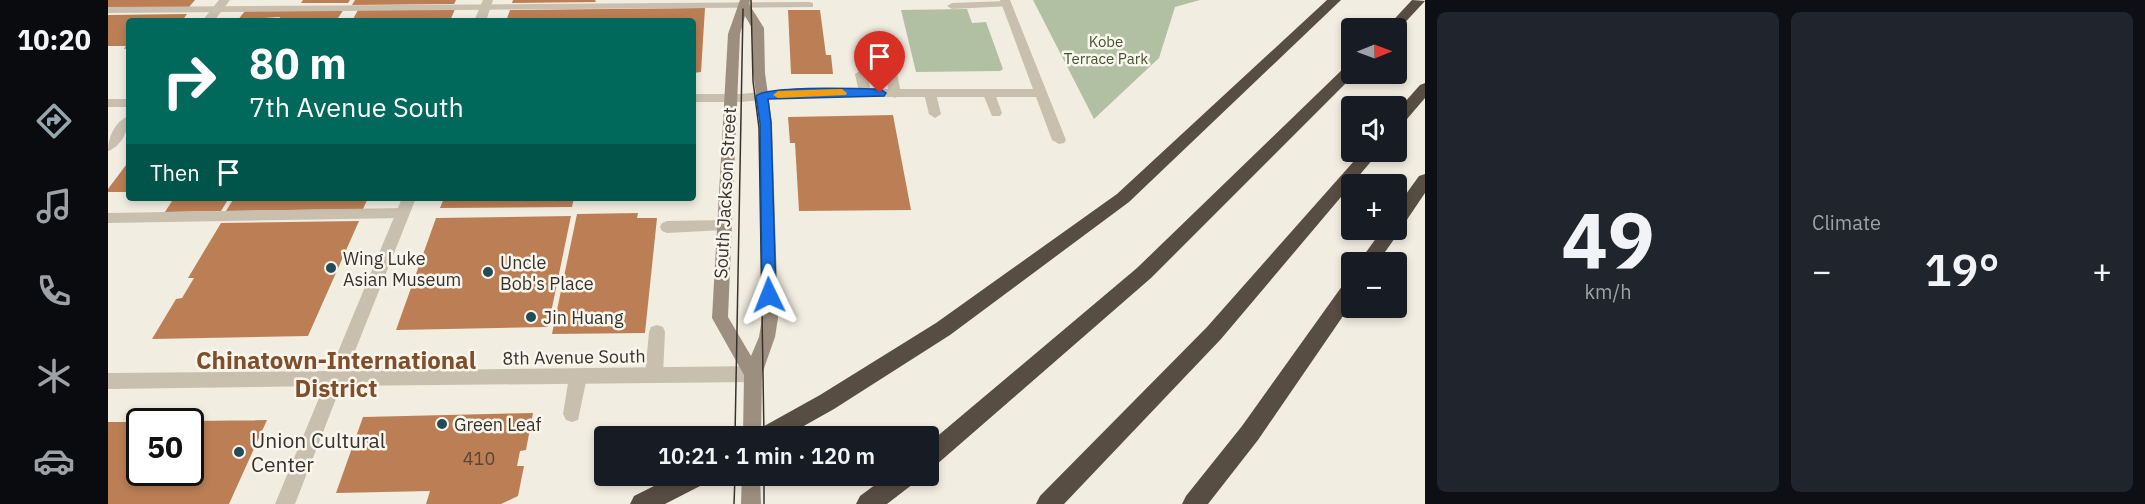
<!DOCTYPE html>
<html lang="en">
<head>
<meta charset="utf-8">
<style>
	:root { --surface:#171b24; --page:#20242c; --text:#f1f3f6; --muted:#9ea1a6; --accent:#95a7ae }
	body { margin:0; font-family:"IBM Plex Sans",sans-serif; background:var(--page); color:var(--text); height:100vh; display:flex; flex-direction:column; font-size:22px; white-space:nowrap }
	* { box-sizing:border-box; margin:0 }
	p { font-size:20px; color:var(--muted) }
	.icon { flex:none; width:33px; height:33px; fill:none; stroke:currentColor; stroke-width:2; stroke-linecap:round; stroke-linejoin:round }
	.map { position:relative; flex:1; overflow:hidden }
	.panel { display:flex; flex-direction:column; gap:12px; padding:12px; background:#0d0f14; width:720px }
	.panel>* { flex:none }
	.top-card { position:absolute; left:18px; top:18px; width:570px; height:183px; border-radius:6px; box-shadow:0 3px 9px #0003; background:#00695c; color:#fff; overflow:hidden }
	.needle { width:39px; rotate:89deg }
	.buttons { position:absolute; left:1233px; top:18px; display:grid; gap:12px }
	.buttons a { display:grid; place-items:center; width:66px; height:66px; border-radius:6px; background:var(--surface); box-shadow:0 3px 9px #0003; font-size:30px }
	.speed { position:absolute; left:18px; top:408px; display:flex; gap:12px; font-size:30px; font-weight:700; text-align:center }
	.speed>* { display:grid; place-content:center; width:78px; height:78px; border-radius:50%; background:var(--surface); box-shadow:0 3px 9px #0003; line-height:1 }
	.speed .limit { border:3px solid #111; border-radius:9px; background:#fff; color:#111 }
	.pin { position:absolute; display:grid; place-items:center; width:51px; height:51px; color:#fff; margin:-62px -26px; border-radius:50% 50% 50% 0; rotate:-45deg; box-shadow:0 0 6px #0007 }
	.pin .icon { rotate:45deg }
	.me { position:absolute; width:66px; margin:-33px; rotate:358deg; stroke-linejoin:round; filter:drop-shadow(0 0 4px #0008) }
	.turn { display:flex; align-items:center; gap:21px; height:126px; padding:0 24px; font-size:27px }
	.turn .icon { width:78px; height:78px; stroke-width:2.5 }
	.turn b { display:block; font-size:42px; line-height:51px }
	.then { display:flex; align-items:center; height:57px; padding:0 24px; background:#0003; gap:12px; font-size:22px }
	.big { font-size:45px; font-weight:600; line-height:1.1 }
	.panel .tile { flex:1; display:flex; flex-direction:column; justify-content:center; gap:9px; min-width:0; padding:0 21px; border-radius:9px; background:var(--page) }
	.panel .dial { align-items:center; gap:0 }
	.dial b { font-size:78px; line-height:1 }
	.heat { display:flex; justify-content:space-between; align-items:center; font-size:33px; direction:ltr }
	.panel .tiles { flex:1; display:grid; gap:12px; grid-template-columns:repeat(2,1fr) }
	.trip { position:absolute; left:486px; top:426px; width:345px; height:60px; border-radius:6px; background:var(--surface); box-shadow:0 3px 9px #0003; font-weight:600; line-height:60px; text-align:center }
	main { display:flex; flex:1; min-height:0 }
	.tab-bar { display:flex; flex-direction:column; width:108px; justify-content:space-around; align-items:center; background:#090b0e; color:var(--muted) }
	.tab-bar .icon { width:42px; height:42px }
	.tab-bar .on { color:var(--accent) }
	.tab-bar b { font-size:27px; color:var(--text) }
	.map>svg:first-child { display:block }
	.green { fill:#b1c0a2 }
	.building { fill:#bc7f55 }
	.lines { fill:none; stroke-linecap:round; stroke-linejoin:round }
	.lane { fill:#c9bfae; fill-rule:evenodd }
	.street { fill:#c9bfae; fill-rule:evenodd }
	.secondary { fill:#9d8f7f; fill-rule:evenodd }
	.highway { fill:#584d43; fill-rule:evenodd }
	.tram { stroke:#38322c; stroke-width:1.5 }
	.route { fill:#1a73e8; stroke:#114b97; stroke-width:1.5 }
	.slow { fill:#f59e0b }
	.poi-dot { fill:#244b57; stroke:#f9f6ee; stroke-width:2 }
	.labels { text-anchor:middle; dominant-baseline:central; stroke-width:5; stroke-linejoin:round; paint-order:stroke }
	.far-park-label { font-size:15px; fill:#425531; stroke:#f9f6ee }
	.street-label { font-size:18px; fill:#38322c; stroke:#f9f6ee }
	.poi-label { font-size:18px; fill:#38322c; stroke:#f9f6ee; text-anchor:start }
	.near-number-label { font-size:18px; fill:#594536 }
	.near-poi-label { font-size:21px; fill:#38322c; stroke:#f9f6ee; text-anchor:start }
	.district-label { font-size:24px; font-weight:bold; fill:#814e2b; stroke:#f9f6ee }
</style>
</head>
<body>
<main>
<nav class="tab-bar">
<b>10:20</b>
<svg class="icon on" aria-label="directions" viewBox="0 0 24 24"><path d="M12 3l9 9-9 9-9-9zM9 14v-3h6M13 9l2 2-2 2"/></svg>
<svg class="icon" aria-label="music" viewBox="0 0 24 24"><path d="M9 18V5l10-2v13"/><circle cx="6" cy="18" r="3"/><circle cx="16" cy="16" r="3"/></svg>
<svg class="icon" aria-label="phone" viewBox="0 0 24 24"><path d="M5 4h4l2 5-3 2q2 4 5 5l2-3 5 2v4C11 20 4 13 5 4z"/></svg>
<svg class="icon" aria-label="climate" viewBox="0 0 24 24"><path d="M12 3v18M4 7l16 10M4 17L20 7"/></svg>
<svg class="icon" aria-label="car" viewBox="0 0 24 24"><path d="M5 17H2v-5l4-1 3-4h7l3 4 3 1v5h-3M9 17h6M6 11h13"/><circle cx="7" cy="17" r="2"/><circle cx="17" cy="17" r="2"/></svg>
</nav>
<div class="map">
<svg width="1317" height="504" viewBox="0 0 1317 504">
	<rect width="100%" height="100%" fill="#f2ede1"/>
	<g class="green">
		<path d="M925,0H1092L1067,7L1051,58L986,119Z"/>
		<path d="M859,9L864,23L878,22L895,69L892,71L808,72L793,10Z"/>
	</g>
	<g class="building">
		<path d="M0,0H87L81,7L0,8Z"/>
		<path d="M195,0H242L240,3H193Z"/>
		<path d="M247,0H348L346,4L244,5Z"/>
		<path d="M405,0H487L488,2L404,3Z"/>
		<path d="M597,8L593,72L585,73V21H398L402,10Z"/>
		<path d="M236,9L228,21H170L172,17L156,18L154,21H129L137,11Z"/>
		<path d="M347,9L342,21H244L250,10Z"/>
		<path d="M680,10H712L718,55H723L725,74H683Z"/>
		<path d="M79,14L74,21H21V48L16,49L18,46H0V15Z"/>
		<path d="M785,115L803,210L691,211L687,143H682L680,117Z"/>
		<path d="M21,161V192H0V189Z"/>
		<path d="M66,198H121L113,211L57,212Z"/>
		<path d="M126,198H260L255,209L118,211Z"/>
		<path d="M336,198H466L464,207L332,208Z"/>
		<path d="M530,213L529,218H549L537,333L444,334L469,214Z"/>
		<path d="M463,216L440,327L288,330L328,218Z"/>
		<path d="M251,221L200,336L44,339L68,299L74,298L86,278H80L113,223Z"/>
		<path d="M425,413L418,450L412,451L409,466H416L410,496L393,504H318L322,491L228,493L255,417Z"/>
		<path d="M159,420L121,504H0V422H32V472H82V421Z"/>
	</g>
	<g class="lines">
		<g class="lane">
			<path d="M899,1L903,2V6L844,9L839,6L844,3Z"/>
			<path d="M701,2L705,3V7L0,13V7Z"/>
			<path d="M783,69L789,73L793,94L787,98L781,94L777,73Z"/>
			<path d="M753,70L759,74L763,92L757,96L751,92L747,74Z"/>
			<path d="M822,90L828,94L833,114L827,118L821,114L816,94Z"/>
			<path d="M881,90L887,94L894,113L892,116H884L875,94Z"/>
			<path d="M295,208L302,213L295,218L0,223V213Z"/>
			<path d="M616,220L621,221L623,225L621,229L616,230L559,233L554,231L552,227L554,223L559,221Z"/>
			<path d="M549,325L555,327L557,332L555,375L552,380L546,383L540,380L537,375L541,332L543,327Z"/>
			<path d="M470,369L476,372L479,377L470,420L464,422L458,420L455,414L461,377L464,372Z"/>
		</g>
		<g class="street">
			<path d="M111,0H122L106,21H94Z"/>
			<path d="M375,0H385L378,21H366Z"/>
			<path d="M892,0H902L958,140L956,143L951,144L944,140L928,97H684L632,102H585V94H632L684,89H925Z"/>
			<rect x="0" y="99" width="21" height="8"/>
			<path d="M21,116C21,129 14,146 0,151C0,137 7,121 21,116Z"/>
			<path d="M294,198H308L239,371L645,366L651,369L654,374L651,379L645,382L233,386L187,504H167L216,386L0,389V373L222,371Z"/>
		</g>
		<g class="secondary">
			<path d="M632,0H642L641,4L656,28L657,73L664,123L670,318L667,337L654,374L653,436H635L636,375L604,318L620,34ZM637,16L644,28L645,73L652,123L654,318L651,337L643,356L620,317L632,34Z"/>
			<path d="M634,476H652L653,504H633Z"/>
		</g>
		<g class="highway">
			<path d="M1219,0H1233L1021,202L842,335L726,409L678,436H648L651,429L712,395L828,323L1009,194Z"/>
			<path d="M1304,0L1317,1L1289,31L1288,28H1278Z"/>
			<path d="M1244,64V74H1247L1043,278L828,465L820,468V444L1029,268L1239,65Z"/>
			<path d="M1317,83V98L1293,126L1288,127V112L1312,85Z"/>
			<path d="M1254,152H1271L1113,339L956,504H928L932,496L1099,327Z"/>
			<path d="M1317,174V193L1294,227L1291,228L1289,235L1270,262H1251L1274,230H1288V208L1311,176Z"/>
			<path d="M1244,280V303L1150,440L1100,504H1074L1078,496L1134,426L1237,282Z"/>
			<path d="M566,476H599L596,484L557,504H522L526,496Z"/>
			<path d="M779,476H808L805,484L779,504H748L752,496Z"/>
		</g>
		<g class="tram">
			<path d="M643,0L645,81L651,128L656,436"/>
			<path d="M627,436L635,9"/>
			<path d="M656,476V504"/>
			<path d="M626,504L627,476"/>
		</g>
	</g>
	<path class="route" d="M772,89L778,93L776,96L660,99L663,123L668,295L666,299H656L654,295L652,123L648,96C660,85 751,89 772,89Z"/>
	<path class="slow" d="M734,89L739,93L738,95L670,98L665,95L670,91Z"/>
	<g class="poi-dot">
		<circle cx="223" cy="268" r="6"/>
		<circle cx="380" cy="272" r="6"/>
		<circle cx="423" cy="317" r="6"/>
		<circle cx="334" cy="424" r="6"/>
		<circle cx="131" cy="452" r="6"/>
	</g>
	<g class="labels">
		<g class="far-park-label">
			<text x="998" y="41">Kobe<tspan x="998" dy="17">Terrace Park</tspan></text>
		</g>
		<g class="street-label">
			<text transform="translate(617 193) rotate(-87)">South Jackson Street</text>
			<text transform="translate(466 357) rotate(-1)">8th Avenue South</text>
		</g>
		<g class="poi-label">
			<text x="235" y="258">Wing Luke<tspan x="235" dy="21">Asian Museum</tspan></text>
			<text x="392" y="262">Uncle<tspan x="392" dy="21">Bob's Place</tspan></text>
			<text x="435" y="317">Jin Huang</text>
			<text x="346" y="424">Green Leaf</text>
		</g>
		<g class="near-number-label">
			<text x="371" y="458">410</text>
		</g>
		<g class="near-poi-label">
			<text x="143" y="440">Union Cultural<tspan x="143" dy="24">Center</tspan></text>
		</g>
		<g class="district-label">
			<text x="228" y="360">Chinatown-International<tspan x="228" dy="28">District</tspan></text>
		</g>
	</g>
</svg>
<div class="buttons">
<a><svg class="needle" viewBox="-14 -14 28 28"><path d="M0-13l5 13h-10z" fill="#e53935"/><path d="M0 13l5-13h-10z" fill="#9ea1a6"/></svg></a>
<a><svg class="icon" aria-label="sound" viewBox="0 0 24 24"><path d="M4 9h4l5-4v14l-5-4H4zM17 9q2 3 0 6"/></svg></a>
<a>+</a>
<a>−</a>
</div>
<div class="speed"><div class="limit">50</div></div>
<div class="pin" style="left:772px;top:93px;background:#d93025"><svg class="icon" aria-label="arrive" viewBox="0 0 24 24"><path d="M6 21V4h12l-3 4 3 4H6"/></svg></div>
<svg class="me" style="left:661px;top:295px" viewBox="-20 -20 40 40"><path d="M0-17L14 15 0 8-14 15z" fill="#1a73e8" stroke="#fff" stroke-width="4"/></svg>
<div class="trip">10:21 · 1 min · 120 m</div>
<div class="top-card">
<div class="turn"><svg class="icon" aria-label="right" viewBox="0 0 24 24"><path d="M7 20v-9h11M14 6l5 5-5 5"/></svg><div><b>80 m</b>7th Avenue South</div></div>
<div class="then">Then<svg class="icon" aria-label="arrive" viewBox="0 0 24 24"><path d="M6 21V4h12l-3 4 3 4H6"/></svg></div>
</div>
</div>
<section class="panel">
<div class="tiles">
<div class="tile dial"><b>49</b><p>km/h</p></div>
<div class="tile"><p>Climate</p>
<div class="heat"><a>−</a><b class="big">19°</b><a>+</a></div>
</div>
</div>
</section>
</main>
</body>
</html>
